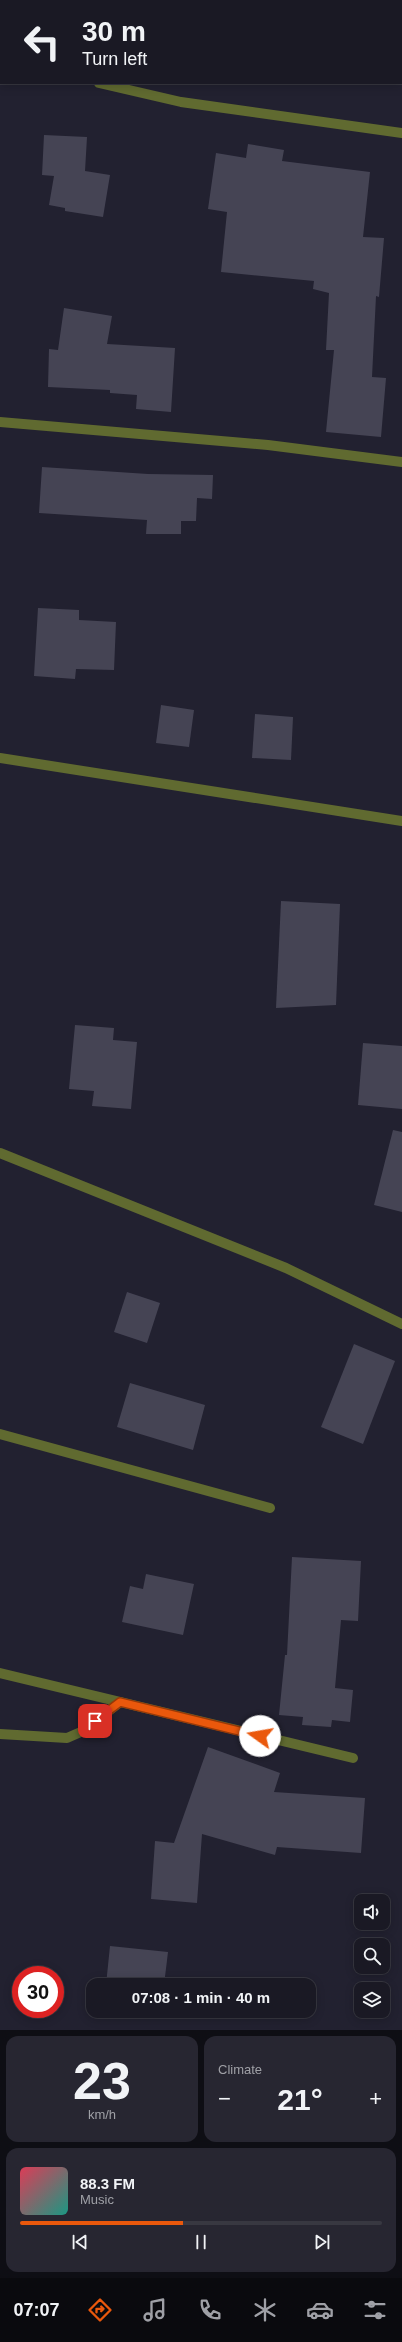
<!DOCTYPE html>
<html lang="en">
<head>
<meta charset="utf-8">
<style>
	:root { --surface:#1a1924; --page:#272631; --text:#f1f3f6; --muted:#9fa0a6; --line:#383841; --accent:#ea580c }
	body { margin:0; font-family:Helvetica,sans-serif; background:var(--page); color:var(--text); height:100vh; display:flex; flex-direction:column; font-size:15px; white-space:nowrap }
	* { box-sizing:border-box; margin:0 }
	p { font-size:13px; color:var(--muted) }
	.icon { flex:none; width:22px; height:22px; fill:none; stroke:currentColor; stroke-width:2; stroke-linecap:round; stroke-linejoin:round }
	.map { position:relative; height:2030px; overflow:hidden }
	.details { display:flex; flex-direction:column; gap:6px; padding:6px; background:#0e0e14; flex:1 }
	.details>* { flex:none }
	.top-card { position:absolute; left:0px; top:0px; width:402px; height:84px; box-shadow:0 2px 10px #0003,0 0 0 1px var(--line); background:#1a1924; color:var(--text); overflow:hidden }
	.controls { position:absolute; left:354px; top:1894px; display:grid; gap:8px }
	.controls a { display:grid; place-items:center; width:36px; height:36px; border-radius:8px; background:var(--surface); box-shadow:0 2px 10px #0003,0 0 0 1px var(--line); font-size:20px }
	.speed { position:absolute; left:12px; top:1966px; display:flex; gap:8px; font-size:20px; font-weight:700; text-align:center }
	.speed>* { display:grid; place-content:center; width:52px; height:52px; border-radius:50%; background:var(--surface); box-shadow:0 2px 10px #0003,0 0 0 1px var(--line); line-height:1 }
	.speed .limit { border:6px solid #d22; background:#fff; color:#111 }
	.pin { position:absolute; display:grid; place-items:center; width:34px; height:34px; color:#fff; margin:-17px; border-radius:8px; box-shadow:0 2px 6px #0006 }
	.me { position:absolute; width:44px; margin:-22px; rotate:283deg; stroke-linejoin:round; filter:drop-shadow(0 0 3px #0008) }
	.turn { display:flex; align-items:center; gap:14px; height:84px; padding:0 16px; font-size:18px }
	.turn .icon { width:52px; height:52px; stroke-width:2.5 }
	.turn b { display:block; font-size:28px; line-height:34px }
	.big { font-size:30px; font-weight:800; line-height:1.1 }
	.details .card { flex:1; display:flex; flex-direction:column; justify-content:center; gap:6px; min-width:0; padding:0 14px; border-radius:12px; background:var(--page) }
	.details .dial { align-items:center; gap:0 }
	.dial b { font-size:52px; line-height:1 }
	.song { display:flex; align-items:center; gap:12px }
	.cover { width:48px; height:48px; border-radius:6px; background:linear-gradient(135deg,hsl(350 70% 55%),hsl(170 70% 35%)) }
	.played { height:4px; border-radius:2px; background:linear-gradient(90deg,var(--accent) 45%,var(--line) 45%) }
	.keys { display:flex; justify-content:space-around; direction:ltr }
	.heat { display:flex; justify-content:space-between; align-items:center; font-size:22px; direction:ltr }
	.details .tiles { flex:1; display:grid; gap:6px; grid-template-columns:1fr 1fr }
	.card:last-child { grid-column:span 2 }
	.trip { position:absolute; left:86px; top:1978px; width:230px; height:40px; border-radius:12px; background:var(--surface); box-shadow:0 2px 10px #0003,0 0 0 1px var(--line); font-weight:800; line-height:40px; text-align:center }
	.tab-bar { display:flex; height:64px; justify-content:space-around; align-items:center; background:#0a0a0e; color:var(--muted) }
	.tab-bar .icon { width:28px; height:28px }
	.tab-bar .selected { color:var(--accent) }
	.tab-bar b { font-size:18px; color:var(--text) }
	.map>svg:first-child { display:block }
	.building { fill:#454454 }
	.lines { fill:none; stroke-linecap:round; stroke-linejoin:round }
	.minor { stroke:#606a30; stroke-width:10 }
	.route-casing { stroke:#983908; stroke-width:10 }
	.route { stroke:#ea580c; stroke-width:7 }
</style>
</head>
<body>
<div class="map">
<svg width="402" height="2030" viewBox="0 0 402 2030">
	<rect width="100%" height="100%" fill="#222130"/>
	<g class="building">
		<path d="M44,135L87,137L85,171L110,175L103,217L65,211V208L49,205L54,176L42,175Z"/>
		<path d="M248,144L284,150L282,161L370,172L363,237L384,238L379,297L376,296L372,377L386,378L381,437L326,432L334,350H326L329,293L313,289L314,281L221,272L227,212L208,209L216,153L246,158Z"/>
		<path d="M64,308L112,316L107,344L175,348L171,412L136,409L137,395L110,393V390L48,387L49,349L58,350Z"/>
		<path d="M42,467L148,474L213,475L212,499L197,498L196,521H181V534H146L147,520L39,513Z"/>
		<path d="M38,608L79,610V620L116,622L114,670L76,669L75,679L34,676Z"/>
		<path d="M161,705L194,710L189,747L156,743Z"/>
		<path d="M255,714L293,717L291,760L252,758Z"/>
		<path d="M281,901L340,904L336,1005L276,1008Z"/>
		<path d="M75,1025L114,1028L113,1040L137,1042L131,1109L92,1106L94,1091L69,1089Z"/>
		<path d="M363,1043L402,1046V1109L358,1105Z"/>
		<path d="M393,1130L402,1132V1212L374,1205Z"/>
		<path d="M127,1292L160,1303L147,1343L114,1332Z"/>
		<path d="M354,1344L395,1361L363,1444L321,1427Z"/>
		<path d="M130,1383L205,1405L193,1450L117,1427Z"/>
		<path d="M292,1557L361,1561L358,1621L341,1620L335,1688L353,1690L350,1722L332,1720L331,1727L302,1725L303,1717L279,1715L285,1655H287Z"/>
		<path d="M146,1574L194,1584L183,1635L122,1622L130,1586L143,1589Z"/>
		<path d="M208,1747L280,1773L274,1792L365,1798L361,1853L277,1847L275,1855L202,1834L197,1903L151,1899L155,1841L174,1843Z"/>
		<path d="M110,1946L168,1952L164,1985H106Z"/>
	</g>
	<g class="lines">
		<g class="minor">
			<path d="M0,61H1"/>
			<path d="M99,83L181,102L402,133"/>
			<path d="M0,422L268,445L402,462"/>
			<path d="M0,758L402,821"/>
			<path d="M0,1153L286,1268L402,1324"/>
			<path d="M0,1434L270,1508"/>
			<path d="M0,1673L353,1758"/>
			<path d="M0,1734L67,1738L83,1731L120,1702"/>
		</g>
	</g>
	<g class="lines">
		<defs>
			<path id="route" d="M95,1721L120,1702L260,1736"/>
		</defs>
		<use href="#route" class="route-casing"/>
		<use href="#route" class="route"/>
	</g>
</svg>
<div class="controls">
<a><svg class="icon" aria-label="sound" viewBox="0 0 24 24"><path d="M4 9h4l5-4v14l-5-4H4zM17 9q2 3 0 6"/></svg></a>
<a><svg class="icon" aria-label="search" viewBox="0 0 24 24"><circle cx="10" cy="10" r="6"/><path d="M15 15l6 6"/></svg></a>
<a><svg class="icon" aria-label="layers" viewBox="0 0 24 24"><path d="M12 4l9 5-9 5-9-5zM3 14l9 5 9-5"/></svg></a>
</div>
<div class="speed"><div class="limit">30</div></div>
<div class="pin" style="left:95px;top:1721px;background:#d93025"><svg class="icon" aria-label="arrive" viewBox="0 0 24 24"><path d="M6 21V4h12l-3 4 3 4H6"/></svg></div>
<svg class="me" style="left:260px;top:1736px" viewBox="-20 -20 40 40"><circle r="19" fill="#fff"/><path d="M0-13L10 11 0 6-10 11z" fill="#ea580c"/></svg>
<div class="trip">07:08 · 1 min · 40 m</div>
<div class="top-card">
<div class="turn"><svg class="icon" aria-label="left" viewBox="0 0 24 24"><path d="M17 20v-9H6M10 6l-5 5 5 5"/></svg><div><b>30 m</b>Turn left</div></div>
</div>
</div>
<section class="details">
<div class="tiles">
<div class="card dial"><b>23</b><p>km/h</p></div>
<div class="card"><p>Climate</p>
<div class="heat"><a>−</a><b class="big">21°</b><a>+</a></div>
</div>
<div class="card">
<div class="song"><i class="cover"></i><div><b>88.3 FM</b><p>Music</p></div></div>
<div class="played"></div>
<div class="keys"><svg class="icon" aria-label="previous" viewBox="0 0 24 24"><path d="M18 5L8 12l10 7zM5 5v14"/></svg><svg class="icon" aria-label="pause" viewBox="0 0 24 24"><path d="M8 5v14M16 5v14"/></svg><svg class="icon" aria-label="next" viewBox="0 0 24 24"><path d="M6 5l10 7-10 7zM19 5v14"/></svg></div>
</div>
</div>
</section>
<nav class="tab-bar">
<b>07:07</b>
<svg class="icon selected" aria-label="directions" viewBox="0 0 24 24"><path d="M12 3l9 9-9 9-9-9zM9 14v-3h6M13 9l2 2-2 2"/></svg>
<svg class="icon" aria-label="music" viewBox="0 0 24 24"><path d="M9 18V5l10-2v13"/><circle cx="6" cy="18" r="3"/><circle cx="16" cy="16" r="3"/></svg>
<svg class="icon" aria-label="phone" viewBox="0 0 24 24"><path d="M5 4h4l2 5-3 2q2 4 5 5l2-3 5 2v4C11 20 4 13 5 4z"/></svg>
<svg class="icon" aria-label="climate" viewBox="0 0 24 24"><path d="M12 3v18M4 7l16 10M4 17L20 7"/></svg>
<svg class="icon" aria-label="car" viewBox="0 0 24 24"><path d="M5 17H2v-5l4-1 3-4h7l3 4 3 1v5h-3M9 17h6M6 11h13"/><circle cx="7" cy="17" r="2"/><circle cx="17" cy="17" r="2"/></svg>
<svg class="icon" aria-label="filters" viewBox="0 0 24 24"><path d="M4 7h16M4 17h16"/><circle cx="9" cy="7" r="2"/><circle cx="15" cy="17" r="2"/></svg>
</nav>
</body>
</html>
